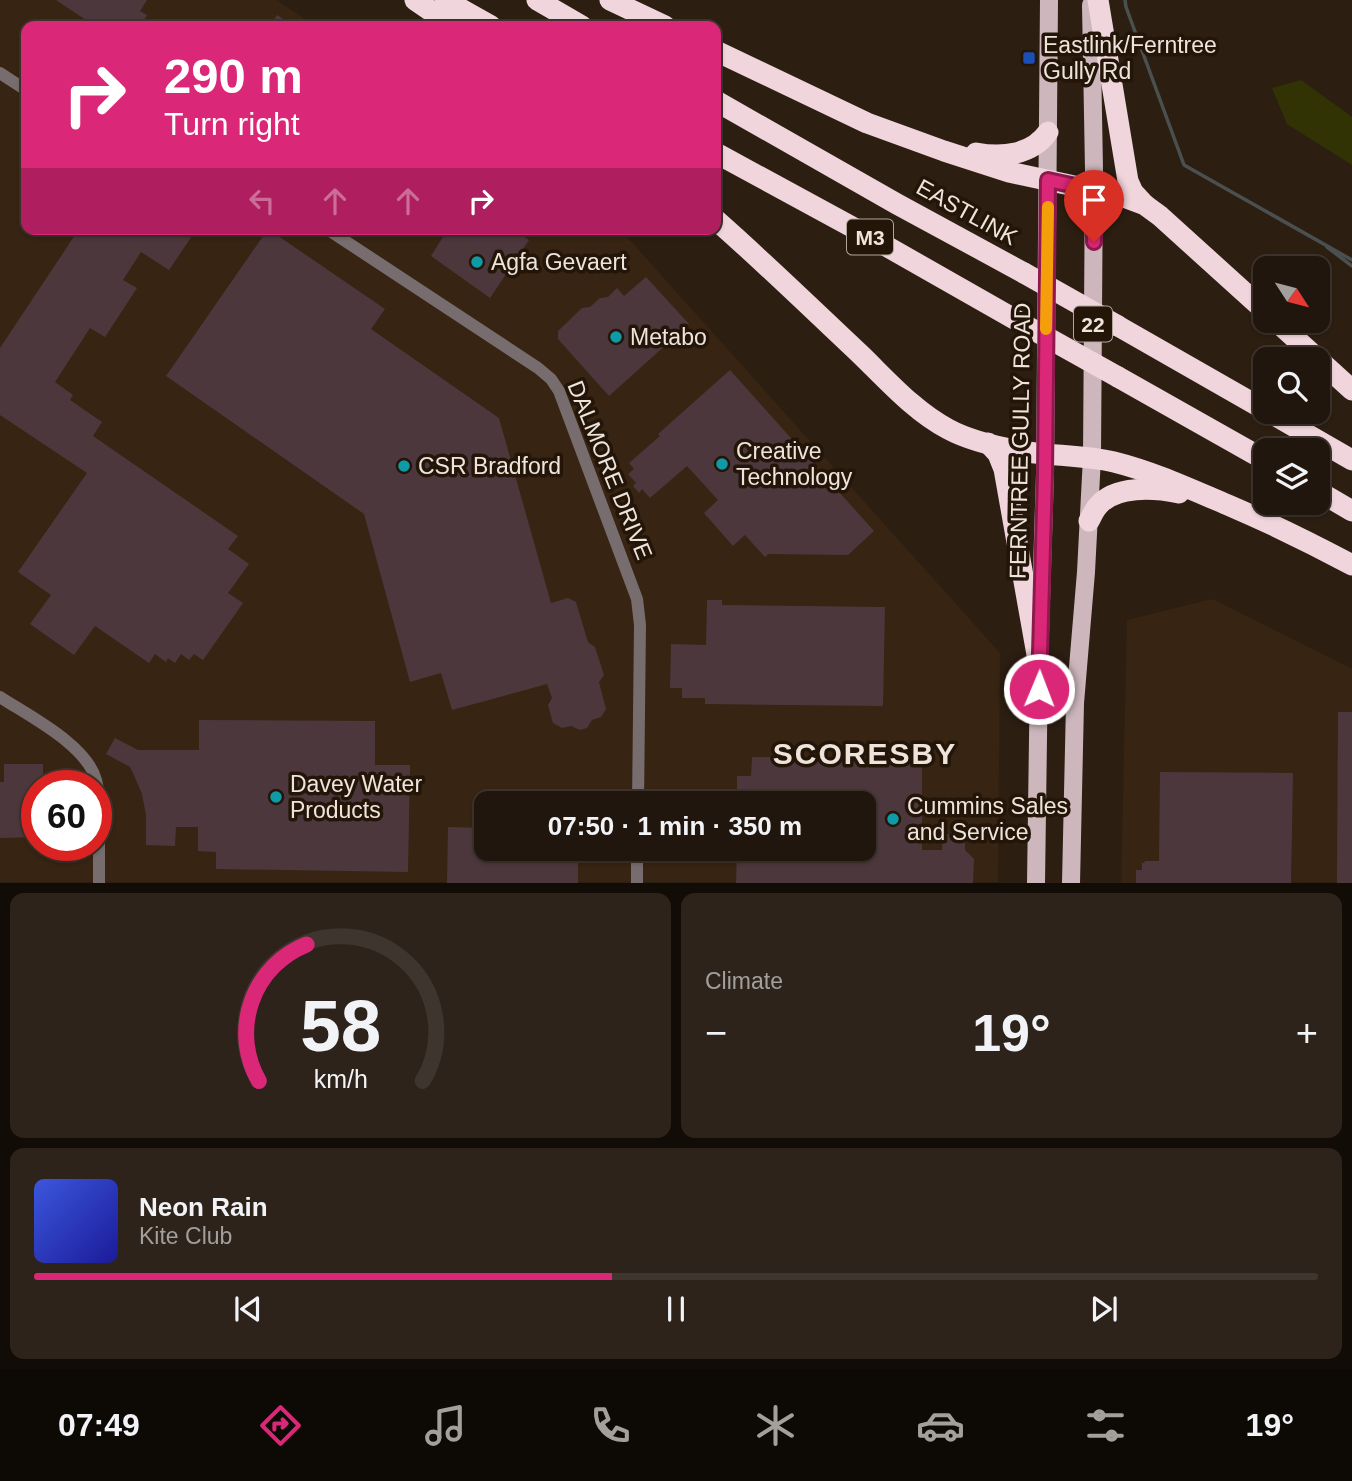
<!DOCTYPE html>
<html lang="en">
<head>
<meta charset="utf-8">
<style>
	:root { --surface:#21160d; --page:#2d231b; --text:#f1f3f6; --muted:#a29f9d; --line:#3e352e; --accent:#db2777 }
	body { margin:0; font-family:Helvetica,sans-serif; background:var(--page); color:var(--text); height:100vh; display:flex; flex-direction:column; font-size:26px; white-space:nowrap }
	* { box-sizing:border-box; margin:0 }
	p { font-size:23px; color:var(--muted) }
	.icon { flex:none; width:38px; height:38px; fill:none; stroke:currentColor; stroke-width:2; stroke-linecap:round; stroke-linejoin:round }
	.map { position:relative; height:883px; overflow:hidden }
	.sheet { display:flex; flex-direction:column; gap:10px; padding:10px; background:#120c07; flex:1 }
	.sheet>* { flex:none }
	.guide { position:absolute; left:21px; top:21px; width:700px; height:214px; border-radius:14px; box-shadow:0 2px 5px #0004,0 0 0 2px var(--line); background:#db2777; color:#fff; overflow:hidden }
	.needle { width:46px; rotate:126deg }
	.fabs { position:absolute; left:1253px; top:256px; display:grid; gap:14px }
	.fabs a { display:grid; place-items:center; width:77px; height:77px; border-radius:14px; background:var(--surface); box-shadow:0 2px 5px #0004,0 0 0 2px var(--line); font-size:35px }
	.speed { position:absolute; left:21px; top:770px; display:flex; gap:14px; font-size:35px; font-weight:700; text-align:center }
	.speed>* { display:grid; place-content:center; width:91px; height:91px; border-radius:50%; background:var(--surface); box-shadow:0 2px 5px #0004,0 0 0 2px var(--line); line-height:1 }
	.speed .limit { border:10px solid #d22; background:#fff; color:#111 }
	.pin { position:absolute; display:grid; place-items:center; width:60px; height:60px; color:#fff; margin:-72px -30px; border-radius:50% 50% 50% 0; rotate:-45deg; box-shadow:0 0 7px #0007 }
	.pin .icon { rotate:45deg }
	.me { position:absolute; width:77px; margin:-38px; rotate:1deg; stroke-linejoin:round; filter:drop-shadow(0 0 5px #0008) }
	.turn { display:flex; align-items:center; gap:24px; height:147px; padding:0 28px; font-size:32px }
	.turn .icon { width:91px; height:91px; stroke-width:2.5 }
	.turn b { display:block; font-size:49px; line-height:60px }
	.lanes { display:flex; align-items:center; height:66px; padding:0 28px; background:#0003; justify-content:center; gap:35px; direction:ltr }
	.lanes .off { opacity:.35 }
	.big { font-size:52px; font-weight:800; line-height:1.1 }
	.sheet .widget { flex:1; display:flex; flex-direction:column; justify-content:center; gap:10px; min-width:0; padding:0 24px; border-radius:14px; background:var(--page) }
	.sheet .dial { align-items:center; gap:0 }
	.dial svg { height:182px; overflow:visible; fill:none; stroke:var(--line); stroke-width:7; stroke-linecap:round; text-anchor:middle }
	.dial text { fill:var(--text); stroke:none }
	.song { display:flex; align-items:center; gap:21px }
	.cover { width:84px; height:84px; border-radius:10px; background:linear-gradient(135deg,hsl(230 70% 55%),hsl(240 70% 35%)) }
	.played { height:7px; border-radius:4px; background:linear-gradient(90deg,var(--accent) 45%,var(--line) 45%) }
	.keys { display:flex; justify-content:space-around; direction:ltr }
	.heat { display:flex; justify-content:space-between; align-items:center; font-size:38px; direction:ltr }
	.sheet .tiles { flex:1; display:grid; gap:10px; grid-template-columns:1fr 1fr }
	.widget:last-child { grid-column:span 2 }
	.trip { position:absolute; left:474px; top:791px; width:402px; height:70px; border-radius:14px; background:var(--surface); box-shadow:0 2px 5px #0004,0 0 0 2px var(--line); font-weight:800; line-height:70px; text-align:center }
	.tab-bar { display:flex; height:112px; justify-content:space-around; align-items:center; background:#0d0905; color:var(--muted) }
	.tab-bar .icon { width:49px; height:49px }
	.tab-bar .active { color:var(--accent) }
	.tab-bar b { font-size:32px; color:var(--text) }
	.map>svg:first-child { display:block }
	.built { fill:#372412; fill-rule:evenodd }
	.green { fill:#323305 }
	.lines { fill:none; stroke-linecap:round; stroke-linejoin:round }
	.stream { stroke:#4a504f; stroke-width:3.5 }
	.building { fill:#4c373d }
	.minor { stroke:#776c6e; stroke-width:12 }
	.primary { stroke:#cdb7bd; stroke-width:18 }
	.motorway { stroke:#f0d5dc; stroke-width:21 }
	.motorway-bridge { stroke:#f0d5dc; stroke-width:21 }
	.route-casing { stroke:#8e194d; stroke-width:18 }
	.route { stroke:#db2777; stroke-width:12 }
	.slow { stroke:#f59e0b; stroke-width:12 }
	.transit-dot { fill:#1a4fb4; stroke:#231508; stroke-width:2.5 }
	.culture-dot { fill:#0f9aa8; stroke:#231508; stroke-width:2.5 }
	.labels { text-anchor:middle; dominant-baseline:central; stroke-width:7; stroke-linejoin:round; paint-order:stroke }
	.shield { fill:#231508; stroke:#b1a69c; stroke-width:2 }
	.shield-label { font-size:21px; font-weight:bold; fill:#eee4dc }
	.poi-label { font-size:23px; fill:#eee4dc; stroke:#231508; text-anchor:start }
	.street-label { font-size:23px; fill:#eee4dc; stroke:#231508 }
	.district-label { font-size:30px; font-weight:bold; letter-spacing:2px; fill:#eee4dc; stroke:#231508 }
</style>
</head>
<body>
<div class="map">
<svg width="1352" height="883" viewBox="0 0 1352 883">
	<rect width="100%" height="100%" fill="#2c1e11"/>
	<g class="built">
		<path d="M0,0H276L316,26H26V229H620L1000,653L998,882H0ZM37,786H96V845H37ZM486,803H864V849H486Z"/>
		<path d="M1212,599L1352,669V882L1121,883L1127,620Z"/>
	</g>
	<path class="green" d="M1301,80L1352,117V165L1287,124L1272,88Z"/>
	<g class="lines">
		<g class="stream">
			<path d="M1125,0L1126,7L1184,165L1352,260"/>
			<path d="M1327,247L1352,266"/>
		</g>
	</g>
	<g class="building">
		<path d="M56,0H147L140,11L147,15L140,26H95Z"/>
		<path d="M277,15L294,26H270Z"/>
		<path d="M79,229H182L192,236L169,270L141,252L123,280L137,288L105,337L90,328L55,382L73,395L70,400L102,422L93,436L238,536L228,549L249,564L228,593L243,603L203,660L194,654L189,660L181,654L175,663L168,658L166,662L155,654L149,663L95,626L74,655L30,624L51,595L18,572L87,473L0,415V348Z"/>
		<path d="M268,229L385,309L371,329L499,418L551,603L568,598L576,602L588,642L595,647L604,675L599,682L606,709L601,717L592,720L587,728L580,730L571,726L562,728L553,723L548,705L552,698L547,684L452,710L441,673L410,682L364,514L166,376Z"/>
		<path d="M448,229H512L529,240L490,298L431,256Z"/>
		<path d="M646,277L689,324L609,396L558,339V331L582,308L590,307L600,298L608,297L617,288L624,296Z"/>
		<path d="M730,370L874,531L848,555L768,554L765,557L745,535L733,546L704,513L718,500L687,466L650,498L642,489L639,493L633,486L636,483L628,474L634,469L629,463L660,436L658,434Z"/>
		<path d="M707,600H722V605L885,607L883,706L705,704V698H682V688H670L671,644L706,645Z"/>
		<path d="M1338,712H1352V883H1337Z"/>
		<path d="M199,720L375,721V765H410L408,872L216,869V852L198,851V827H176L175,846L146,845V815L142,794L133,773L130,767L106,754L115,738L138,750H199Z"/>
		<path d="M752,757L922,759V850H942L943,834H965V850L974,859L973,883H736L737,849H864V803H737V776H751Z"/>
		<path d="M4,764H43V786H37V837L0,838V782H4Z"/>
		<path d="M1160,772L1293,773L1291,883H1136V870H1142V863H1144L1145,861H1159Z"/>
		<path d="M448,827L486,828V849H604L599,857L591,862H578V883H447Z"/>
	</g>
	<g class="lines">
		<g class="minor">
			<path d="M0,73L26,90"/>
			<path d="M327,229L538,368L551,379L559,391L637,599L640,625L638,803"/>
			<path d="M0,697C29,716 87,745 96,780C100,794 99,809 99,823C99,843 99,863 99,883"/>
			<path d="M637,883V849"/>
		</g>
		<g class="primary">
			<path d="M1036,883L1039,666L1045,474L1049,0"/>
			<path d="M1071,883L1075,703L1086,572L1092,457L1094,169L1091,5"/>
		</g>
		<g class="motorway">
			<path d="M415,0L453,26"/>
			<path d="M445,0L491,26"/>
			<path d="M537,0L582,26"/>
			<path d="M610,0L665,26"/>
			<path d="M1098,0L1128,181L1133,192L1145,205"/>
			<path d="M716,51L867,123L944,151L1009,172L1121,196L1145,205L1160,216L1265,311"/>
			<path d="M716,101L897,204L1024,273"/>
			<path d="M716,153L865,234L1023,324"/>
			<path d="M976,153C1002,158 1032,155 1048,132"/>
			<path d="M716,220C765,263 812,309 860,354C887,380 914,411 948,429C974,443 1006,449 1035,453C1062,456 1088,456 1114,462C1154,472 1190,489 1228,505C1270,523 1311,543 1352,565"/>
			<path d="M1275,320L1352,390"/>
			<path d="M1118,326L1265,410"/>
			<path d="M1118,377L1265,460"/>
			<path d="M1267,411L1352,460"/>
			<path d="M988,443L998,454L1004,469L1039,666"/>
			<path d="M1318,491L1352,511"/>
			<path d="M1089,521C1092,516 1094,510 1098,506C1115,485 1155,488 1179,493"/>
		</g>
		<g class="motorway-bridge">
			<path d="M1024,273L1118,326"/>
			<path d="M1023,324L1118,377"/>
		</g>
	</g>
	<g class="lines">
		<defs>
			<path id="route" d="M1039,689L1045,474L1048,180L1094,190V242"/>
		</defs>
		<use href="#route" class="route-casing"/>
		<use href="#route" class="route"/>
		<path class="slow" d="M1046,329L1048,207"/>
	</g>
	<rect class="transit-dot" x="1022" y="51" width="14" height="14" rx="3.5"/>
	<g class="culture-dot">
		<circle cx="477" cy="262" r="7"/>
		<circle cx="616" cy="337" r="7"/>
		<circle cx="722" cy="464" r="7"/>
		<circle cx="404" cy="466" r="7"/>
		<circle cx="276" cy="797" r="7"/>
		<circle cx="893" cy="819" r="7"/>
	</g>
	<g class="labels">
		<g class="shield">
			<rect x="847" y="219.5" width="46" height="35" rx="5"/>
			<rect x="1074" y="306.5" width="38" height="35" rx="5"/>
		</g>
		<g class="shield-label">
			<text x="870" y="237">M3</text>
			<text x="1093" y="324">22</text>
		</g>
		<g class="poi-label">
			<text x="1043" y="45">Eastlink/Ferntree<tspan x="1043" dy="26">Gully Rd</tspan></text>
			<text x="491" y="262">Agfa Gevaert</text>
			<text x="630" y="337">Metabo</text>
			<text x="736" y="451">Creative<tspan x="736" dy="26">Technology</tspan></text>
			<text x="418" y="466">CSR Bradford</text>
			<text x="290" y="784">Davey Water<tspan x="290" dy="26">Products</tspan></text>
			<text x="907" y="806">Cummins Sales<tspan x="907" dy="26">and Service</tspan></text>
		</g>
		<g class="street-label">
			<text transform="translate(967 212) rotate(29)">EASTLINK</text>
			<text transform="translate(1020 441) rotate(-89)">FERNTREE GULLY ROAD</text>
			<text transform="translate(610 470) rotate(68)">DALMORE DRIVE</text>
		</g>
		<g class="district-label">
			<text x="865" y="753">SCORESBY</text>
		</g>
	</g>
</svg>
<div class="fabs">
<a><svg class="needle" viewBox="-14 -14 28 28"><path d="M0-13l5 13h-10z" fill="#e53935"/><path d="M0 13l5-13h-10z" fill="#a29f9d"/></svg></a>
<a><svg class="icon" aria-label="search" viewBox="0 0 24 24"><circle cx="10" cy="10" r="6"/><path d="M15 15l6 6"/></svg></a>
<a><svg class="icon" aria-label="layers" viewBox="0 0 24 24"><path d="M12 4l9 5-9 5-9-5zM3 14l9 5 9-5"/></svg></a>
</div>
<div class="speed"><div class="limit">60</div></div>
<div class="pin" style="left:1094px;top:242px;background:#d93025"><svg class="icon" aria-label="arrive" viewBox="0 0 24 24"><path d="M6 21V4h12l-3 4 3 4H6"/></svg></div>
<svg class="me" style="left:1039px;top:689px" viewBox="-20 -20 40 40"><circle r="17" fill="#db2777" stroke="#fff" stroke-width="3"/><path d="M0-11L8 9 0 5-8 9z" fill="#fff"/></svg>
<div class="trip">07:50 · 1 min · 350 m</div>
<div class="guide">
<div class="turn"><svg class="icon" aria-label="right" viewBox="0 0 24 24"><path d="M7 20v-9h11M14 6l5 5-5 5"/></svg><div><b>290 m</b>Turn right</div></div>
<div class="lanes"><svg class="icon off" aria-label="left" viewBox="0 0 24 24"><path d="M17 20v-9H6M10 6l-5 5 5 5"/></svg><svg class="icon off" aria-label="ahead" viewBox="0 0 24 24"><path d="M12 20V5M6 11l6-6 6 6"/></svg><svg class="icon off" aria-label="ahead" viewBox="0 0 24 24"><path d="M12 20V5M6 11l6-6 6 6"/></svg><svg class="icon" aria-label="right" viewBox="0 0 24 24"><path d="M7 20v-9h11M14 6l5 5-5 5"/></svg></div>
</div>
</div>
<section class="sheet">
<div class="tiles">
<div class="widget dial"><svg viewBox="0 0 100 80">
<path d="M14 69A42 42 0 1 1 86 69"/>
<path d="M14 69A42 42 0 0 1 35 9" stroke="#db2777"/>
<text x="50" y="56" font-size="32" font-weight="700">58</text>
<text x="50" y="72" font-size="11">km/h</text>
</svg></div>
<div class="widget"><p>Climate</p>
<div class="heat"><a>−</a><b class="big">19°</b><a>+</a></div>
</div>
<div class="widget">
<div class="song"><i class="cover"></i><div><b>Neon Rain</b><p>Kite Club</p></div></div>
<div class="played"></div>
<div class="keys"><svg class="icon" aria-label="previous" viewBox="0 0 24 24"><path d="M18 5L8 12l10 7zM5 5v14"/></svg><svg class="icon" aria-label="pause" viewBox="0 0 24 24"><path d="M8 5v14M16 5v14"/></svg><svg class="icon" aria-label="next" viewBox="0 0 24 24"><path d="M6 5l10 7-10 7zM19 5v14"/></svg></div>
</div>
</div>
</section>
<nav class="tab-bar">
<b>07:49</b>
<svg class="icon active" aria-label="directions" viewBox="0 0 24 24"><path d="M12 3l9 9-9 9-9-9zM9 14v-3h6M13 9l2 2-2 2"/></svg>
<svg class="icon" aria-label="music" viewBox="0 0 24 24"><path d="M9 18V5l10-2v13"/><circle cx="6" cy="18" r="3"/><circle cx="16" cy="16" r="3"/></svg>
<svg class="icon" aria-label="phone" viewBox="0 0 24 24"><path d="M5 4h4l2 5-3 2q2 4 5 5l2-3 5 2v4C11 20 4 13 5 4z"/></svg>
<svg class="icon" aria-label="climate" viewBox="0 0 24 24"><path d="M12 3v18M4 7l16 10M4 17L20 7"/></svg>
<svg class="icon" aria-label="car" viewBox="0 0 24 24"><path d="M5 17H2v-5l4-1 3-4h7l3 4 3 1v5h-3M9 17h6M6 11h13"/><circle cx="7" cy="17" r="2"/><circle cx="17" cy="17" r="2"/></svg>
<svg class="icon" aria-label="filters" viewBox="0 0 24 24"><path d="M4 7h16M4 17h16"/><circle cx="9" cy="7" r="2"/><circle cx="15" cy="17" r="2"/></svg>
<b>19°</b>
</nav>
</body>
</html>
